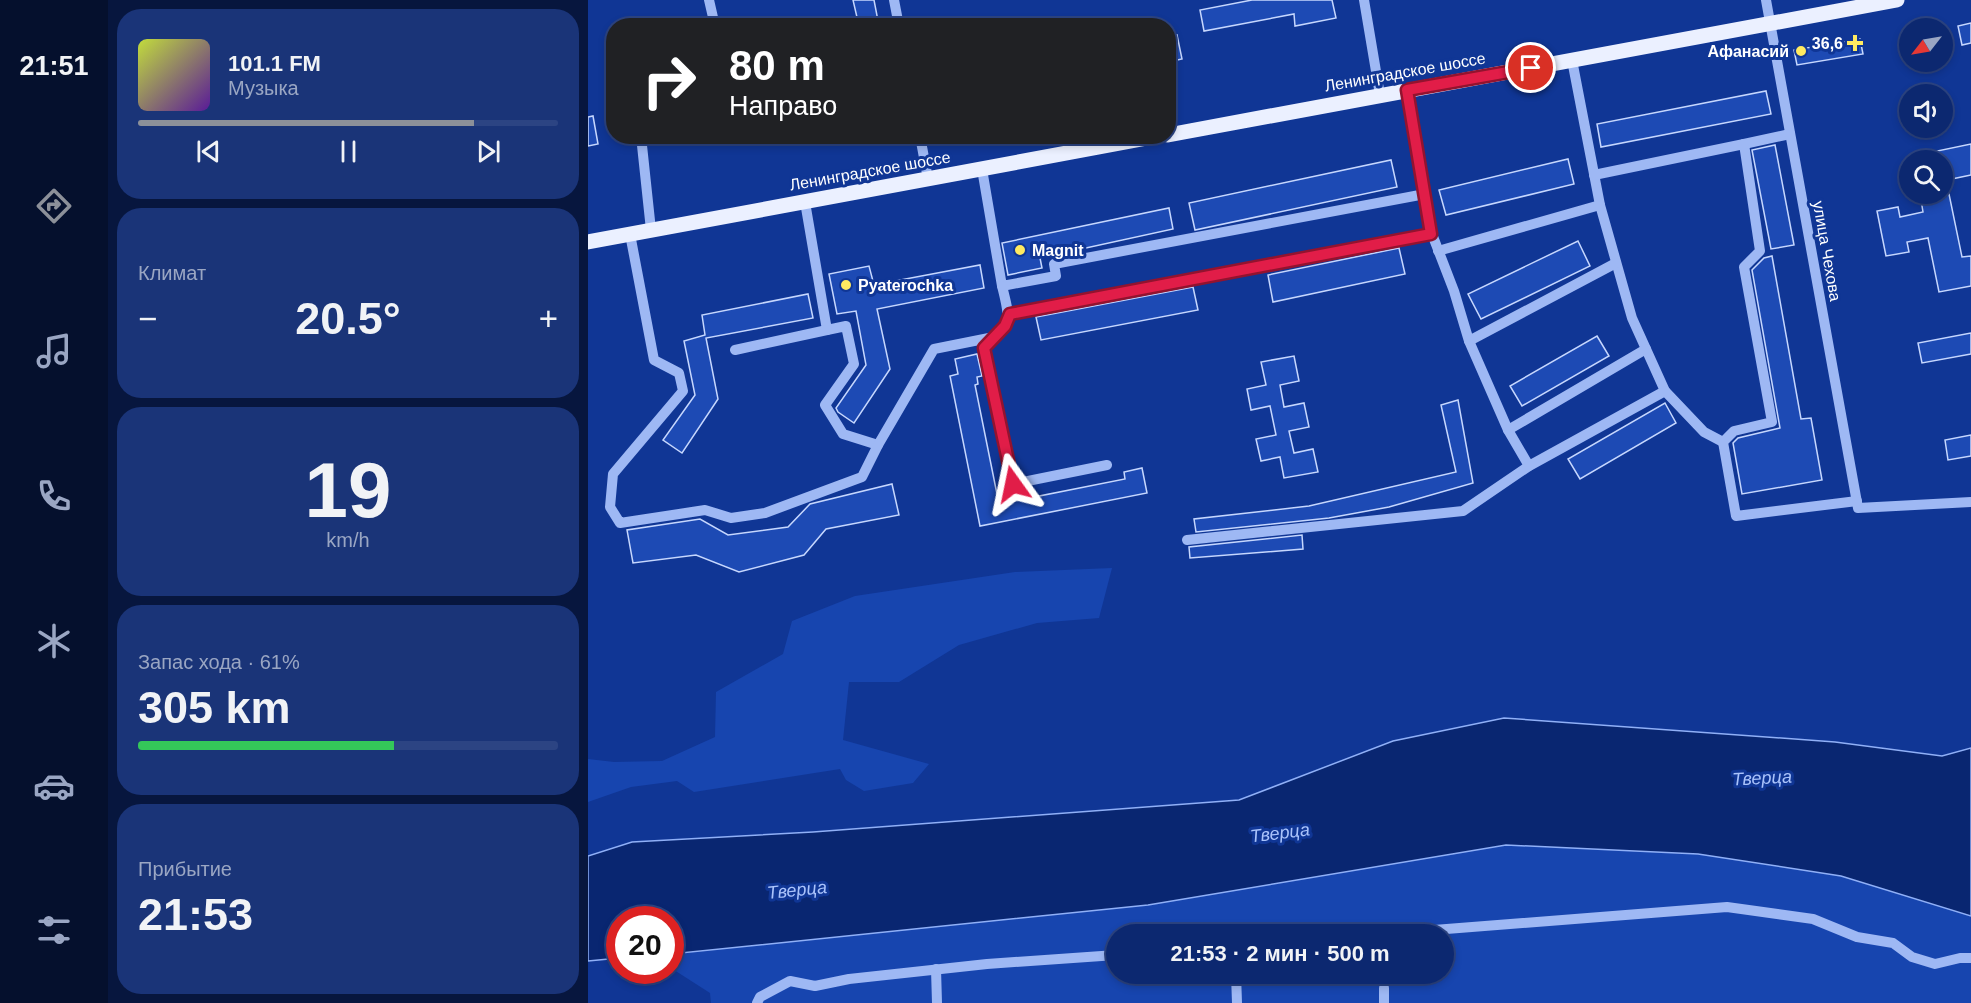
<!DOCTYPE html>
<html lang="ru">
<head>
<meta charset="utf-8">
<style>
	:root { --surface:#0c2870; --page:#1a3478; --text:#f1f3f6; --muted:#9aa6c3; --line:#2c4483; --accent:#8c9099 }
	body { margin:0; font-family:Helvetica,sans-serif; background:var(--page); color:var(--text); height:100vh; display:flex; flex-direction:column; font-size:22px; white-space:nowrap }
	* { box-sizing:border-box; margin:0 }
	p { font-size:20px; color:var(--muted) }
	.icon { flex:none; width:33px; height:33px; fill:none; stroke:currentColor; stroke-width:2; stroke-linecap:round; stroke-linejoin:round }
	.map { position:relative; flex:1; overflow:hidden }
	.panel { display:flex; flex-direction:column; gap:9px; padding:9px; background:#07163e; width:480px }
	.panel>* { flex:none }
	.top-card { position:absolute; left:18px; top:18px; width:570px; height:126px; border-radius:24px; box-shadow:0 3px 9px #0003,0 0 0 2px var(--line); background:#202124; color:#fff; overflow:hidden }
	.needle { width:39px; rotate:239deg }
	.controls { position:absolute; left:1311px; top:18px; display:grid; gap:12px }
	.controls a { display:grid; place-items:center; width:54px; height:54px; border-radius:50%; background:var(--surface); box-shadow:0 3px 9px #0003,0 0 0 2px var(--line); font-size:30px }
	.speed { position:absolute; left:18px; top:906px; display:flex; gap:12px; font-size:30px; font-weight:700; text-align:center }
	.speed>* { display:grid; place-content:center; width:78px; height:78px; border-radius:50%; background:var(--surface); box-shadow:0 3px 9px #0003,0 0 0 2px var(--line); line-height:1 }
	.speed .limit { border:9px solid #d22; background:#fff; color:#111 }
	.pin { position:absolute; display:grid; place-items:center; width:51px; height:51px; color:#fff; margin:-26px; border:3px solid #fff; border-radius:50%; box-shadow:0 2px 6px #0007 }
	.me { position:absolute; width:66px; margin:-33px; rotate:348deg; stroke-linejoin:round; filter:drop-shadow(0 0 4px #0008) }
	.turn { display:flex; align-items:center; gap:21px; height:126px; padding:0 24px; font-size:27px }
	.turn .icon { width:78px; height:78px; stroke-width:2.5 }
	.turn b { display:block; font-size:42px; line-height:51px }
	.big { font-size:45px; font-weight:700; line-height:1.1 }
	.panel .tile { flex:1; display:flex; flex-direction:column; justify-content:center; gap:9px; min-width:0; padding:0 21px; border-radius:24px; background:var(--page) }
	.panel .dial { align-items:center; gap:0 }
	.dial b { font-size:78px; line-height:1 }
	.song { display:flex; align-items:center; gap:18px }
	.cover { width:72px; height:72px; border-radius:9px; background:linear-gradient(135deg,hsl(70 70% 55%),hsl(270 70% 35%)) }
	.played { height:6px; border-radius:3px; background:linear-gradient(90deg,var(--accent) 80%,var(--line) 80%) }
	.keys { display:flex; justify-content:space-around; direction:ltr }
	.heat { display:flex; justify-content:space-between; align-items:center; font-size:33px; direction:ltr }
	.charge { height:9px; border-radius:4px; background:linear-gradient(90deg,#34c759 61%,var(--line) 0) }
	.trip { position:absolute; left:518px; top:924px; width:348px; height:60px; border-radius:30px; background:var(--surface); box-shadow:0 3px 9px #0003,0 0 0 2px var(--line); font-weight:700; line-height:60px; text-align:center }
	main { display:flex; flex:1; min-height:0 }
	.dock { display:flex; flex-direction:column; width:108px; justify-content:space-around; align-items:center; background:#05102d; color:var(--muted) }
	.dock .icon { width:42px; height:42px }
	.dock .on { color:var(--accent) }
	.dock b { font-size:27px; color:var(--text) }
	.map>svg:first-child { display:block }
	.green { fill:#1745af; fill-rule:evenodd }
	.water { fill:#092671; stroke:#90b0f7; stroke-width:1.5 }
	.building { fill:#1d4ab4; stroke:#c6d7fe; stroke-width:1.5 }
	.lines { fill:none; stroke-linecap:round; stroke-linejoin:round }
	.minor { stroke:#9eb8f4; stroke-width:10 }
	.major { stroke:#ebf0ff; stroke-width:15 }
	.route-casing { stroke:#92132f; stroke-width:15 }
	.route { stroke:#e11d48; stroke-width:10 }
	.poi-dot { fill:#ffea61; stroke:#103695; stroke-width:2 }
	.labels { text-anchor:middle; dominant-baseline:central; stroke-width:6; stroke-linejoin:round; paint-order:stroke }
	.poi-label { font-size:16px; font-weight:bold; fill:#fff; stroke:#103695; text-anchor:end }
	.street-label { font-size:16px; fill:#fff; stroke:#103695 }
	.water-label { font-size:18px; font-style:italic; fill:#aac3fb; stroke:#103695 }
</style>
</head>
<body>
<main>
<nav class="dock">
<b>21:51</b>
<svg class="icon on" aria-label="directions" viewBox="0 0 24 24"><path d="M12 3l9 9-9 9-9-9zM9 14v-3h6M13 9l2 2-2 2"/></svg>
<svg class="icon" aria-label="music" viewBox="0 0 24 24"><path d="M9 18V5l10-2v13"/><circle cx="6" cy="18" r="3"/><circle cx="16" cy="16" r="3"/></svg>
<svg class="icon" aria-label="phone" viewBox="0 0 24 24"><path d="M5 4h4l2 5-3 2q2 4 5 5l2-3 5 2v4C11 20 4 13 5 4z"/></svg>
<svg class="icon" aria-label="climate" viewBox="0 0 24 24"><path d="M12 3v18M4 7l16 10M4 17L20 7"/></svg>
<svg class="icon" aria-label="car" viewBox="0 0 24 24"><path d="M5 17H2v-5l4-1 3-4h7l3 4 3 1v5h-3M9 17h6M6 11h13"/><circle cx="7" cy="17" r="2"/><circle cx="17" cy="17" r="2"/></svg>
<svg class="icon" aria-label="filters" viewBox="0 0 24 24"><path d="M4 7h16M4 17h16"/><circle cx="9" cy="7" r="2"/><circle cx="15" cy="17" r="2"/></svg>
</nav>
<section class="panel">
<div class="tile">
<div class="song"><i class="cover"></i><div><b>101.1 FM</b><p>Музыка</p></div></div>
<div class="played"></div>
<div class="keys"><svg class="icon" aria-label="previous" viewBox="0 0 24 24"><path d="M18 5L8 12l10 7zM5 5v14"/></svg><svg class="icon" aria-label="pause" viewBox="0 0 24 24"><path d="M8 5v14M16 5v14"/></svg><svg class="icon" aria-label="next" viewBox="0 0 24 24"><path d="M6 5l10 7-10 7zM19 5v14"/></svg></div>
</div>
<div class="tile"><p>Климат</p>
<div class="heat"><a>−</a><b class="big">20.5°</b><a>+</a></div>
</div>
<div class="tile dial"><b>19</b><p>km/h</p></div>
<div class="tile"><p>Запас хода · 61%</p><b class="big">305 km</b><div class="charge"></div></div>
<div class="tile"><p>Прибытие</p><b class="big">21:53</b></div>
</section>
<div class="map">
<svg width="1383" height="1003" viewBox="0 0 1383 1003">
	<rect width="100%" height="100%" fill="#103695"/>
	<g class="green">
		<path d="M524,568L511,618L449,623L371,645L311,682H261L255,740L341,764L325,783L276,791L258,780L252,769L106,792L89,781L43,787L0,802V759L26,762L74,761L127,737L128,692L195,654L204,621L267,596L427,572Z"/>
		<path d="M918,845L1110,854L1253,876L1383,916V1003H123L122,993L83,968L82,954L560,905ZM528,934H855V974H528Z"/>
	</g>
	<path class="water" d="M916,718L1247,742L1354,756L1383,748V916L1253,876L1110,854L918,845L560,905L83,954L82,920H32L31,958L0,961V856L44,842L225,832L651,800L805,741Z"/>
	<g class="building">
		<path d="M265,0H286L291,26H271Z"/>
		<path d="M664,0H744L748,18L707,26L706,14L616,31L612,10Z"/>
		<path d="M1383,23V43L1374,45L1370,26Z"/>
		<path d="M589,35L594,59L580,62V37Z"/>
		<path d="M1272,39L1275,54L1209,65L1206,50Z"/>
		<path d="M1178,91L1183,114L1013,147L1009,124Z"/>
		<path d="M5,116L10,144L0,146V117Z"/>
		<path d="M1383,144V175L1354,181V160H1325V156Z"/>
		<path d="M1187,145L1206,245L1183,249L1164,150Z"/>
		<path d="M980,159L986,184L858,215L851,190Z"/>
		<path d="M803,160L809,187L607,230L601,203Z"/>
		<path d="M1332,194H1361L1374,257L1383,256V286L1351,292L1340,238L1319,242L1321,252L1298,256L1289,211L1310,207L1312,217L1335,212Z"/>
		<path d="M581,208L585,229L452,258L454,268L420,275L414,243Z"/>
		<path d="M990,241L1002,266L893,319L880,294Z"/>
		<path d="M811,248L817,274L685,302L680,275Z"/>
		<path d="M1184,256L1213,419L1223,418L1234,480L1154,494L1145,443L1150,438L1192,428L1164,270L1176,258Z"/>
		<path d="M392,265L396,288L289,309L302,369L266,423L250,412L248,408L278,365L268,311L249,314L241,274L281,266L286,285Z"/>
		<path d="M605,287L610,310L453,340L448,317Z"/>
		<path d="M220,294L225,318L118,338L130,399L94,453L75,440L107,395L96,341L117,335L114,315Z"/>
		<path d="M1383,333V354L1334,363L1330,343Z"/>
		<path d="M1009,336L1021,356L934,406L922,386Z"/>
		<path d="M389,354L394,376L389,377L390,384L387,385L411,504L537,479L536,472L554,468L559,493L392,526L362,376L370,374L367,359Z"/>
		<path d="M706,356L711,381L692,385L696,407L716,403L721,427L701,431L706,453L725,449L730,472L696,478L692,457L673,461L668,439L688,435L682,406L663,410L659,389L678,385L673,362Z"/>
		<path d="M870,400L885,483L801,507L741,518L608,532L606,519L721,506L868,472L853,405Z"/>
		<path d="M1077,403L1088,423L992,479L980,459Z"/>
		<path d="M1383,435V456L1360,460L1357,440Z"/>
		<path d="M304,484L311,515L238,529L216,555L151,572L108,555L45,563L39,530L112,519L140,535L200,527L222,504Z"/>
		<path d="M714,535L715,549L602,558L601,547Z"/>
	</g>
	<g class="lines">
		<g class="minor">
			<path d="M121,0L127,26"/>
			<path d="M306,0L311,26"/>
			<path d="M776,0L792,95"/>
			<path d="M1178,0L1270,508L1383,502"/>
			<path d="M984,60L1012,205L1044,318L1077,391L1116,432L1135,442"/>
			<path d="M819,91L844,234L866,291L881,341L920,430L941,466"/>
			<path d="M1202,134L1156,144L1172,251L1156,267L1184,422L1146,431L1135,442L1148,516L1269,501"/>
			<path d="M53,136L63,230"/>
			<path d="M332,136L340,179"/>
			<path d="M394,169L414,286L468,276L466,264L837,194"/>
			<path d="M1006,175L1156,144"/>
			<path d="M217,202L239,330L258,326L266,364L237,405L255,434L290,445"/>
			<path d="M42,234L66,360L91,373L95,391L25,474L22,507L32,523L117,510L143,518L177,513L274,477L290,445L346,349L406,337"/>
			<path d="M850,251L1012,205"/>
			<path d="M414,286C424,325 422,319 396,348L425,484L519,465"/>
			<path d="M422,314L844,234"/>
			<path d="M881,341L1028,263"/>
			<path d="M147,350L239,330"/>
			<path d="M920,430L1058,349"/>
			<path d="M599,540L875,511L941,466L1077,391"/>
			<path d="M795,934L1139,907L1225,919L1269,937L1305,943L1324,957L1347,964L1372,958H1383"/>
			<path d="M348,969L349,1003"/>
			<path d="M648,974L649,1003"/>
			<path d="M169,1003L172,997L202,981L227,986L261,979L399,964L528,955"/>
			<path d="M796,1003V988"/>
		</g>
		<g class="major">
			<path d="M580,135L1309,0"/>
			<path d="M0,242L570,136"/>
		</g>
	</g>
	<g class="lines">
		<defs>
			<path id="route" d="M425,484L396,348L417,326L422,314L843,234L819,90L943,68"/>
		</defs>
		<use href="#route" class="route-casing"/>
		<use href="#route" class="route"/>
	</g>
	<g class="poi-dot">
		<path d="M1264 34h6v6h6v6h-6v6h-6v-6h-6v-6h6z"/>
		<circle cx="1213" cy="51" r="6"/>
		<circle cx="432" cy="250" r="6"/>
		<circle cx="258" cy="285" r="6"/>
	</g>
	<g class="labels">
		<g class="poi-label">
			<text x="1255" y="43">36,6</text>
			<text x="1201" y="51">Афанасий</text>
			<text x="444" y="250" text-anchor="start">Magnit</text>
			<text x="270" y="285" text-anchor="start">Pyaterochka</text>
		</g>
		<g class="street-label">
			<text transform="translate(817 72) rotate(-10)">Ленинградское шоссе</text>
			<text transform="translate(282 171) rotate(-10)">Ленинградское шоссе</text>
			<text transform="translate(1239 251) rotate(80)">улица Чехова</text>
		</g>
		<g class="water-label">
			<text transform="translate(1174 778) rotate(-3)">Тверца</text>
			<text transform="translate(692 833) rotate(-7)">Тверца</text>
			<text transform="translate(209 890) rotate(-6)">Тверца</text>
		</g>
	</g>
</svg>
<div class="controls">
<a><svg class="needle" viewBox="-14 -14 28 28"><path d="M0-13l5 13h-10z" fill="#e53935"/><path d="M0 13l5-13h-10z" fill="#9aa6c3"/></svg></a>
<a><svg class="icon" aria-label="sound" viewBox="0 0 24 24"><path d="M4 9h4l5-4v14l-5-4H4zM17 9q2 3 0 6"/></svg></a>
<a><svg class="icon" aria-label="search" viewBox="0 0 24 24"><circle cx="10" cy="10" r="6"/><path d="M15 15l6 6"/></svg></a>
</div>
<div class="speed"><div class="limit">20</div></div>
<div class="pin" style="left:943px;top:68px;background:#d93025"><svg class="icon" aria-label="arrive" viewBox="0 0 24 24"><path d="M6 21V4h12l-3 4 3 4H6"/></svg></div>
<svg class="me" style="left:425px;top:484px" viewBox="-20 -20 40 40"><path d="M0-17L14 15 0 8-14 15z" fill="#e11d48" stroke="#fff" stroke-width="4"/></svg>
<div class="trip">21:53 · 2 мин · 500 m</div>
<div class="top-card">
<div class="turn"><svg class="icon" aria-label="right" viewBox="0 0 24 24"><path d="M7 20v-9h11M14 6l5 5-5 5"/></svg><div><b>80 m</b>Направо</div></div>
</div>
</div>
</main>
</body>
</html>
